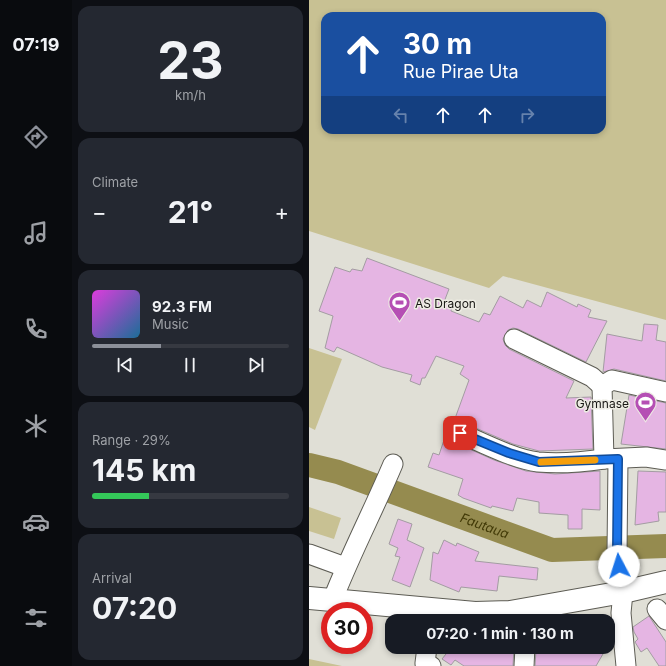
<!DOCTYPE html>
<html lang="en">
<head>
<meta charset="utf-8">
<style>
	:root { --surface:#171b24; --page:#242831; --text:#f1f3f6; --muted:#9ea1a6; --line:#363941; --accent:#8c9099 }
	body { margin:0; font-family:Inter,sans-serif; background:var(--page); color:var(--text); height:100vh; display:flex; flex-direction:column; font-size:15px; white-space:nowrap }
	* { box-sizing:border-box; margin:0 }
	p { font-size:13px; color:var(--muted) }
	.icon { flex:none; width:22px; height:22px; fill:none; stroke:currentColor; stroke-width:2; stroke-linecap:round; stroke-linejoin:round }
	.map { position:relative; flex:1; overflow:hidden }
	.panel { display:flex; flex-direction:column; gap:6px; padding:6px; background:#0d0f14; width:237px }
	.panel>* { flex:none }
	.guide { position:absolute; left:12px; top:12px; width:285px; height:122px; border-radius:12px; box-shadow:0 2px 6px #0003; background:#1a4fa0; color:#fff; overflow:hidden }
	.speed { position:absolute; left:12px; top:602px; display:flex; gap:8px; font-size:20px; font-weight:700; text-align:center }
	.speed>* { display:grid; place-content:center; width:52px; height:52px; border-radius:50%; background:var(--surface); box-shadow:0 2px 6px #0003; line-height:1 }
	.speed .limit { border:6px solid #d22; background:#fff; color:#111 }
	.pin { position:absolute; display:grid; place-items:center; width:34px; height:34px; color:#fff; margin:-17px; border-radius:8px; box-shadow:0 2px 6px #0006 }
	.me { position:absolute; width:44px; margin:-22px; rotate:355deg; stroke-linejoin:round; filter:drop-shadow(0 0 3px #0008) }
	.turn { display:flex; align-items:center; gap:14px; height:84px; padding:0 16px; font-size:18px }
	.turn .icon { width:52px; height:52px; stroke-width:2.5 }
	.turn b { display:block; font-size:28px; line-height:34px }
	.lanes { display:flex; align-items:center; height:38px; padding:0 16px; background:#0003; justify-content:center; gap:20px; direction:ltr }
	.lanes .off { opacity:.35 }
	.big { font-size:30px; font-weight:700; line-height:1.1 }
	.panel .widget { flex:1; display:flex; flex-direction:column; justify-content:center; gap:6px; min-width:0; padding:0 14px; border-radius:12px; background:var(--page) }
	.panel .dial { align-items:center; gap:0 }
	.dial b { font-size:52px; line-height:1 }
	.song { display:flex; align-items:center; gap:12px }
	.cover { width:48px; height:48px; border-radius:6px; background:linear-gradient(135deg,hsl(300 70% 55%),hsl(200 70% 35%)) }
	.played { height:4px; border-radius:2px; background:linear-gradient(90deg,var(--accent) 35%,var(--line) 35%) }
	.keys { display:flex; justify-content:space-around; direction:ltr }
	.heat { display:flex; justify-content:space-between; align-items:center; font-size:22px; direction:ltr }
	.charge { height:6px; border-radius:3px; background:linear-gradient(90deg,#34c759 29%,var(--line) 0) }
	.trip { position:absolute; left:76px; top:614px; width:230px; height:40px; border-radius:12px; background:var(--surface); box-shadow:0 2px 6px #0003; font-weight:700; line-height:40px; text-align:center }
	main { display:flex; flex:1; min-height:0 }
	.tabs { display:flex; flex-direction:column; width:72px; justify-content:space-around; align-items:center; background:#090b0e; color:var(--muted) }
	.tabs .icon { width:28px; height:28px }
	.tabs .active { color:var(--accent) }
	.tabs b { font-size:18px; color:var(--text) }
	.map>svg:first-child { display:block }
	.green { fill:#c8c193; fill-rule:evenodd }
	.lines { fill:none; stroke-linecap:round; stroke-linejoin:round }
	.river { stroke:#958b4f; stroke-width:24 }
	.building { fill:#e5b5e3; stroke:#a39ca2 }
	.minor-casing { stroke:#5d5c54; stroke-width:21 }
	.major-casing { stroke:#5d5c54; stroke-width:24 }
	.minor { stroke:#fff; stroke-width:19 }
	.major { stroke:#fff; stroke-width:22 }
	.route-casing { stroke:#114b97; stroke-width:10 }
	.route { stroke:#1a73e8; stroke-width:7 }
	.slow { stroke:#f59e0b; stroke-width:7 }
	.labels { text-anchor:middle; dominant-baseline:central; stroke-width:3; stroke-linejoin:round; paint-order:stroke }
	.poi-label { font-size:12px; fill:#181714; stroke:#edece3; text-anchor:start }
	.water-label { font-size:13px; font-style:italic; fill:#423a07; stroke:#edece3 }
</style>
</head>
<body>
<main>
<nav class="tabs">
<b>07:19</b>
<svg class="icon active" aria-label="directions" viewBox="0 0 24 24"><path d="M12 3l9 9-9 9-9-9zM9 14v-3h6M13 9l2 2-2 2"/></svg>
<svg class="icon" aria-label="music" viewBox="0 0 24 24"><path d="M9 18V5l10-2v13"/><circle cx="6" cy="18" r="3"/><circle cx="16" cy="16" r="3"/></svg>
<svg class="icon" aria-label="phone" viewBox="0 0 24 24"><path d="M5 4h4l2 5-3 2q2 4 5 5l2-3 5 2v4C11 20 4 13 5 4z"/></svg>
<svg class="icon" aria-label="climate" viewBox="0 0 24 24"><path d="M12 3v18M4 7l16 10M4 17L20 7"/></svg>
<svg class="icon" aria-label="car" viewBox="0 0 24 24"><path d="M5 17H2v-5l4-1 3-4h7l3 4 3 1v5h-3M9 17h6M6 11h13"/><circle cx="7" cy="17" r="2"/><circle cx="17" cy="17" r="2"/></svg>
<svg class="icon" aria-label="filters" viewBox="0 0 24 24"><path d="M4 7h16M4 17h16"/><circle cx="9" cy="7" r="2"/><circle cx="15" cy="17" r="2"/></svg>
</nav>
<section class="panel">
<div class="widget dial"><b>23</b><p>km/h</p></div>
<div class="widget"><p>Climate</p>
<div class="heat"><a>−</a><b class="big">21°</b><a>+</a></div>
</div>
<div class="widget">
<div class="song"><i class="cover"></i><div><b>92.3 FM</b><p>Music</p></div></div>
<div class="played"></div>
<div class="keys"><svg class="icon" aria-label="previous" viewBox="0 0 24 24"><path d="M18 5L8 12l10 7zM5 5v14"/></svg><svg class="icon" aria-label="pause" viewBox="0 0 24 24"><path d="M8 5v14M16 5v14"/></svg><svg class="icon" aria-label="next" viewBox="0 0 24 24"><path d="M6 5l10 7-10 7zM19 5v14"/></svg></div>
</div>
<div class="widget"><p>Range · 29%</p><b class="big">145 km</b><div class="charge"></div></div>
<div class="widget"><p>Arrival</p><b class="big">07:20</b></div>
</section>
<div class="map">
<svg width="357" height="666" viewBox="0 0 357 666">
	<rect width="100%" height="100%" fill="#e0dfd6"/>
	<g class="green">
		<path d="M0,0H357V320L194,276L180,288L0,231ZM16,16H293V130H16Z"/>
		<path d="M0,348L33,359L6,430L0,427Z"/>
		<path d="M0,507L32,518L25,539L0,531Z"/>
		<path d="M0,659L33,666H0Z"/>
	</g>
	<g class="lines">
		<path class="river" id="s1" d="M0,465L29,472L243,550L357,546"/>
	</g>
	<g class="building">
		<path d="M58,258L140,289L135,302L143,306L142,311L170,322L175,313L181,315L191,296L214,308L218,300L232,307L238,292L268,307L269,304L282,310L279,317L298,321L277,362L209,329L204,328L199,330L194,339L196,345L200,349L265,381L257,398L282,397L284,449L230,451L204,444L155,423L149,422L144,424L160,380L151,374L155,366L127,356L116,378H113L111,385L101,381L103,375L73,367L28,347L25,352L16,348L24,316L10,311L26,267L41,272L43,269L53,271Z"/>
		<path d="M335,324L349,325L347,340L357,342V381L305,369L294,372L298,334L333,341Z"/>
		<path d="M320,395L357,403V449L312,444Z"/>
		<path d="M141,436L147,443L185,460L217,471L246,474L291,471V510L273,509V529H259V515L230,513V502L208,498L204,511L183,506L182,508L154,498L149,495L154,479L119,467L124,453L130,455L135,440L139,441Z"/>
		<path d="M329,471L357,472V512H349L350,521L326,525Z"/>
		<path d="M89,519L103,524L98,540L115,548L101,587L83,580L91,557L86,556L89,548L80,544Z"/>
		<path d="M135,540L147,546L148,543L170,552L166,561L229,568L228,580L190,576L188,591L152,587L150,592L121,580L124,552L129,554Z"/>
		<path d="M340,616L357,642V666H350L338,648L332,652L326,642L329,639L325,632L324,627Z"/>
		<path d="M129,647H205L204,666H155L146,660L142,665L133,659L137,654Z"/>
		<path d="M262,647H298L287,666H226L227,650L260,651Z"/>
	</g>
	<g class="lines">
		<defs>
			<g id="minor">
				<path d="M205,339L283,377L293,386"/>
				<path d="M357,392L303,380L293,386L295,459L337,457L357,460"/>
				<path d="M151,433C174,443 205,459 229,462C251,464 274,462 295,459"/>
				<path d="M309,459L308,553L314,592L312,613L317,666"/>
				<path d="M0,554L36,567"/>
				<path d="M24,599C42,553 65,509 84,464"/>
				<path d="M348,609L357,620"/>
				<path d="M118,647L116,663L122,666"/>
				<path d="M215,666L216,647"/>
			</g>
			<path id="major" d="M0,598L166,613L201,612L314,592L357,582"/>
		</defs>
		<use href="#minor" class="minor-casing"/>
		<use href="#major" class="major-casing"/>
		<use href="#minor" class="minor"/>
		<use href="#major" class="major"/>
	</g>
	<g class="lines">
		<defs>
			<path id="route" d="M151,433L200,453L230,462L309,459L308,553L310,566"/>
		</defs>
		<use href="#route" class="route-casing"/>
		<use href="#route" class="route"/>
		<path class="slow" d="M232,462L286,460"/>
	</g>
	<defs>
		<symbol id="stadium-pin" viewBox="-11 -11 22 30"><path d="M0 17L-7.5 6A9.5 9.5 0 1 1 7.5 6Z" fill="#b54fb4" stroke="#edece3"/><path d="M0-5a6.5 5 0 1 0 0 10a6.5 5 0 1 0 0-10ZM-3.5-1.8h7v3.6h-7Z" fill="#fff"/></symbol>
	</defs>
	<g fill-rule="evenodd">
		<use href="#stadium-pin" x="78" y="290" width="25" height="34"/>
		<use href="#stadium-pin" x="324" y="390" width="25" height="34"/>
	</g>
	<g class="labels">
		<g class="poi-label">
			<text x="106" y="303">AS Dragon</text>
			<text x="320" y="403" text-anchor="end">Gymnase</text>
		</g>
		<g class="water-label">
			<text stroke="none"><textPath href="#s1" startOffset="186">Fautaua</textPath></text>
		</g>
	</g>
</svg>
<div class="speed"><div class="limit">30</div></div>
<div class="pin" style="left:151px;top:433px;background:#d93025"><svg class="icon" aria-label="arrive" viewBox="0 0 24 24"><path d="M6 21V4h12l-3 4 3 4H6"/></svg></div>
<svg class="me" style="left:310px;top:566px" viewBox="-20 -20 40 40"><circle r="19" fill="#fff"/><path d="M0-13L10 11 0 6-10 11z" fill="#1a73e8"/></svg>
<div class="trip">07:20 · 1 min · 130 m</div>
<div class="guide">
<div class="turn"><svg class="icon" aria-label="ahead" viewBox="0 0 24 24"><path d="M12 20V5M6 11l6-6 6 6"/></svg><div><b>30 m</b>Rue Pirae Uta</div></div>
<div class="lanes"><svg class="icon off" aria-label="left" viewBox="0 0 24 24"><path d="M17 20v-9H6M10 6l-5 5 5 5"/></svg><svg class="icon" aria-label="ahead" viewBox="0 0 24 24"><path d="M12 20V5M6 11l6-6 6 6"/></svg><svg class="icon" aria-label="ahead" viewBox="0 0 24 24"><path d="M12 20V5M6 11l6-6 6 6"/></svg><svg class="icon off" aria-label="right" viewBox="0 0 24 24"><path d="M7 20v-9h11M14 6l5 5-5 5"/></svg></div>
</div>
</div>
</main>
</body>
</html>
